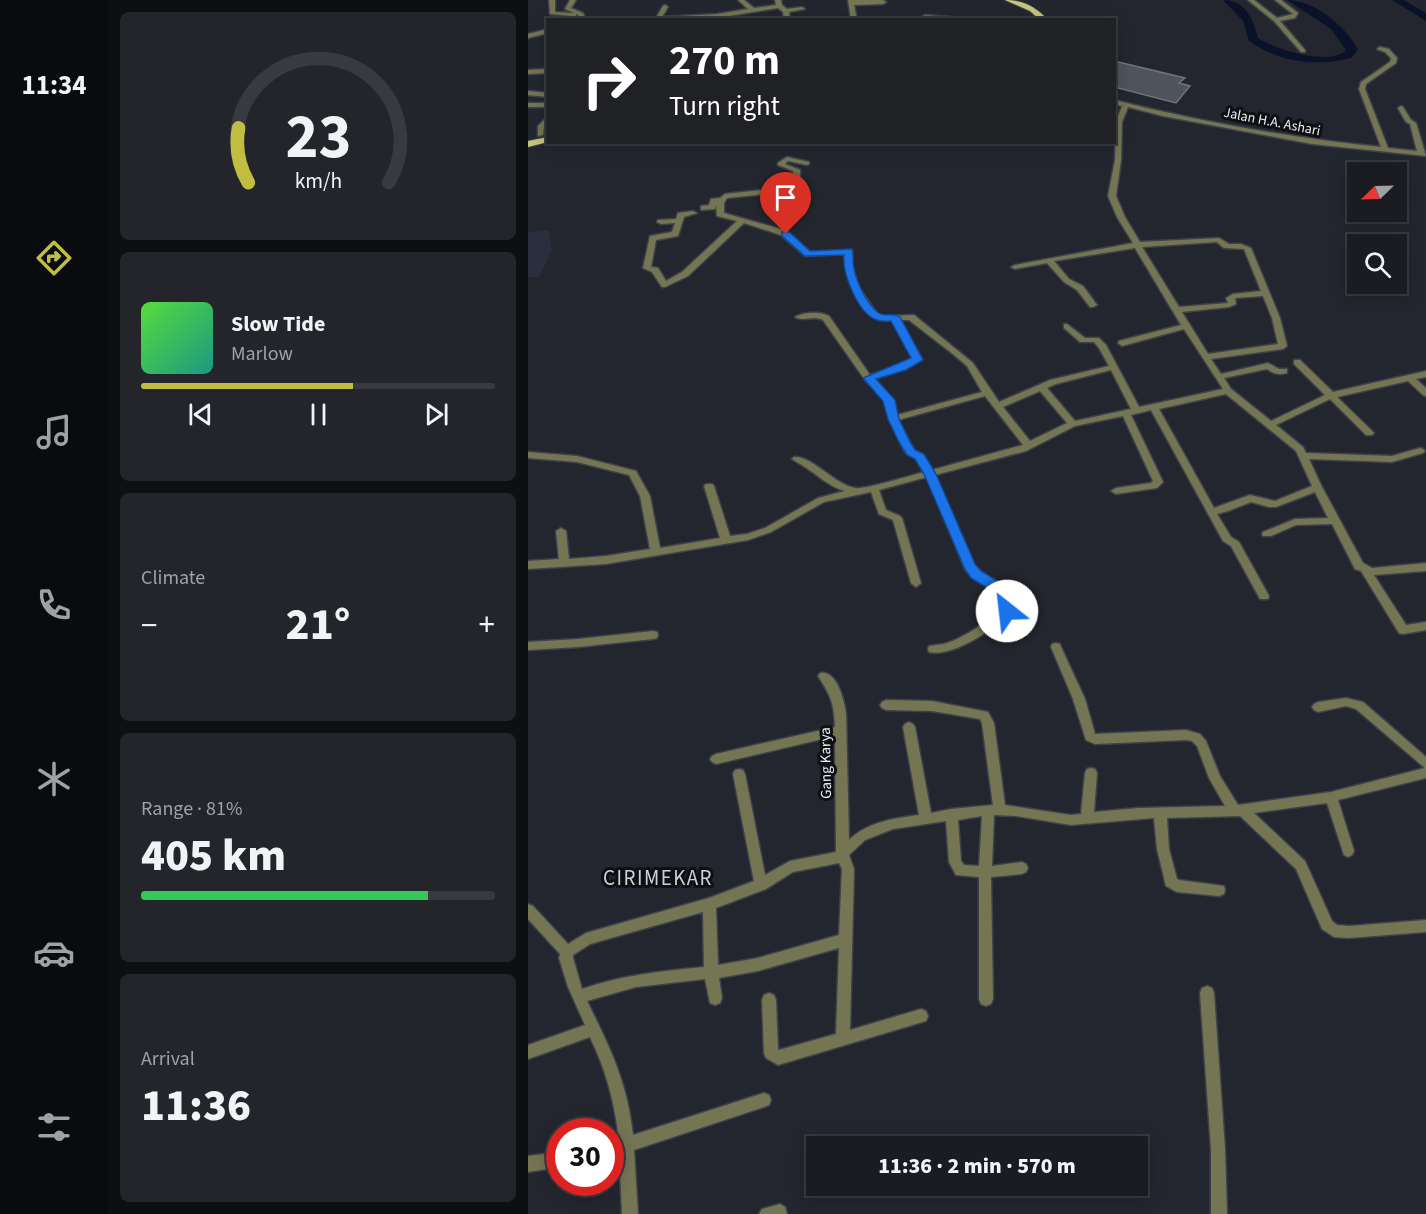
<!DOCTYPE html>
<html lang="en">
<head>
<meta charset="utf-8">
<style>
	:root { --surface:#1a1c22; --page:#23252a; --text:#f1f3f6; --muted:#9fa1a5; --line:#383a40; --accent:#c0be41 }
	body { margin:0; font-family:"Source Sans 3",sans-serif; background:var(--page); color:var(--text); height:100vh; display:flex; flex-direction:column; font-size:22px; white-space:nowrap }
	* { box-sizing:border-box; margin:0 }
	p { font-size:20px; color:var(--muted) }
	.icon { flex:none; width:33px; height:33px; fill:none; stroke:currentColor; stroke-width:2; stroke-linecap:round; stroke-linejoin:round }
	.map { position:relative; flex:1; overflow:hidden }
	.drawer { display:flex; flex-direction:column; gap:12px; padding:12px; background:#0e0f13; width:420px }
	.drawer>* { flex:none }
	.banner { position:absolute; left:18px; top:18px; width:570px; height:126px; border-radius:0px; box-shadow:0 3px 15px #0003,0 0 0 2px var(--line); background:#202124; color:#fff; overflow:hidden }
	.needle { width:39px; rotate:247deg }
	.fabs { position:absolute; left:819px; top:162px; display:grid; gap:12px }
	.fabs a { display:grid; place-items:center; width:60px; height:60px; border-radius:0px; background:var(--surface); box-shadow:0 3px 15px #0003,0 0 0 2px var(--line); font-size:30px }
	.speed { position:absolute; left:18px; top:1118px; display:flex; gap:12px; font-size:30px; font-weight:700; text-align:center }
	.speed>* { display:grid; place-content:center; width:78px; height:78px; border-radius:50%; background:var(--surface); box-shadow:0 3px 15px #0003,0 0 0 2px var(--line); line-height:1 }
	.speed .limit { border:9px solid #d22; background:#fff; color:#111 }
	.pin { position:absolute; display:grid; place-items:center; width:51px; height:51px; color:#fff; margin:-62px -26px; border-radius:50% 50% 50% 0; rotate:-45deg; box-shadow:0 0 6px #0007 }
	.pin .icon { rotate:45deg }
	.me { position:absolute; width:66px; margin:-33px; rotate:331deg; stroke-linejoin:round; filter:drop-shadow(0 0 4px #0008) }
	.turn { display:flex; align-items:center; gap:21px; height:126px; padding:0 24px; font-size:27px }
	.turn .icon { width:78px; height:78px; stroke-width:2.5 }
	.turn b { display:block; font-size:42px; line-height:51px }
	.big { font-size:45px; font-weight:800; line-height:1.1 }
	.drawer .tile { flex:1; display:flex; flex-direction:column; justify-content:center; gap:9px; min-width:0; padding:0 21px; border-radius:9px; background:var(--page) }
	.drawer .dial { align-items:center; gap:0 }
	.dial svg { height:156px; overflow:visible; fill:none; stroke:var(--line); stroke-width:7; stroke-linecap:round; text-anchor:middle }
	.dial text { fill:var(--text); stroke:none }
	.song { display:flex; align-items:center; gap:18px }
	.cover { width:72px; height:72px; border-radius:9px; background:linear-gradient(135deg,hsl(110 70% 55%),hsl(170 70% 35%)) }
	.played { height:6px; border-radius:3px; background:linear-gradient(90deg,var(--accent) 60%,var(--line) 60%) }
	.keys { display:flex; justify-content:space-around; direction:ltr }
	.heat { display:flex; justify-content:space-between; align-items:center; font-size:33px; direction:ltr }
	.charge { height:9px; border-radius:4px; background:linear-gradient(90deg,#34c759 81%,var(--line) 0) }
	.trip { position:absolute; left:278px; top:1136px; width:342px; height:60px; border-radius:0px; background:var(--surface); box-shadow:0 3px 15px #0003,0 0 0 2px var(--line); font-weight:800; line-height:60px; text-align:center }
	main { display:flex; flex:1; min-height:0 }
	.dock { display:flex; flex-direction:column; width:108px; justify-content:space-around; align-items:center; background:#0a0b0e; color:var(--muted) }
	.dock .icon { width:42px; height:42px }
	.dock .selected { color:var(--accent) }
	.dock b { font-size:27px; color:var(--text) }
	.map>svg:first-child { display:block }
	.built { fill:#2a2f3d }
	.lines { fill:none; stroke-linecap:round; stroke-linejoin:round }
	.river { fill:#0a122a; fill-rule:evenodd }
	.building { fill:#4f535c; stroke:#6f737c; stroke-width:1.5 }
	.minor-casing { stroke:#3f424a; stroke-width:3 }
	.major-casing { stroke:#3f424a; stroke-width:2 }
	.minor { fill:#747553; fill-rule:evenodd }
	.major { fill:#c4c57d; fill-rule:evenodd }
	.route { fill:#1a73e8; stroke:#114b97; stroke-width:1.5 }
	.labels { text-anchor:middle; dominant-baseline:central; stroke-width:6; stroke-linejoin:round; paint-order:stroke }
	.far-street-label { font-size:14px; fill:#ebedf3; stroke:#0d0f12 }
	.street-label { font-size:15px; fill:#ebedf3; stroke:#0d0f12 }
	.near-quarter-label { font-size:21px; letter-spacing:1.5px; fill:#ccd1db; stroke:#0d0f12 }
</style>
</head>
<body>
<main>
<nav class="dock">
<b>11:34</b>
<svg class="icon selected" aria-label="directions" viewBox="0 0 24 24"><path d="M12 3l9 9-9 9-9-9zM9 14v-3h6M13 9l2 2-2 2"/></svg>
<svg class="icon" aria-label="music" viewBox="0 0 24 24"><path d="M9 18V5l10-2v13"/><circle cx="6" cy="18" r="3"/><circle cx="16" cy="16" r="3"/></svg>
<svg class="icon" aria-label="phone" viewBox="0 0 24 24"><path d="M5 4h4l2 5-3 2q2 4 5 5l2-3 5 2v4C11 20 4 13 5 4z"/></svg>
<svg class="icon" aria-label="climate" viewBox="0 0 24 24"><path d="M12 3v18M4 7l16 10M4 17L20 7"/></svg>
<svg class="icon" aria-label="car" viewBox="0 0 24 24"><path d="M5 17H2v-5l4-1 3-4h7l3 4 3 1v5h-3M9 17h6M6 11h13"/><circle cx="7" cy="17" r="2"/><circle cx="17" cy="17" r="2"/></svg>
<svg class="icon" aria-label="filters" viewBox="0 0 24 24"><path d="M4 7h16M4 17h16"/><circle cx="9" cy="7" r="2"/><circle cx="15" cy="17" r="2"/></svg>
</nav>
<section class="drawer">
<div class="tile dial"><svg viewBox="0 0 100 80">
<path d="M14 69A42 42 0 1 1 86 69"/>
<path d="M14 69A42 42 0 0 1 9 41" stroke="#c0be41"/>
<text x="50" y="56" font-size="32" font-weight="700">23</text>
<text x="50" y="72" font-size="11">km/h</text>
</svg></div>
<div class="tile">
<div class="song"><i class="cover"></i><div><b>Slow Tide</b><p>Marlow</p></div></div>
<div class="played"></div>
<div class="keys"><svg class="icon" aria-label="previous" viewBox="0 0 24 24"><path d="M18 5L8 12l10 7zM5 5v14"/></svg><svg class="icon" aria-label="pause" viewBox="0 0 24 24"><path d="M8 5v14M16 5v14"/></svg><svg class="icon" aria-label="next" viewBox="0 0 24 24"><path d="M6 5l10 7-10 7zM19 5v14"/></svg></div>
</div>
<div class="tile"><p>Climate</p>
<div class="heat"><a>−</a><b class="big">21°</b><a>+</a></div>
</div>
<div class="tile"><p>Range · 81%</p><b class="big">405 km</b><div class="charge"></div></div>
<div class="tile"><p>Arrival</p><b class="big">11:36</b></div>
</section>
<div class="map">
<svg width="898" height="1214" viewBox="0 0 898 1214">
	<rect width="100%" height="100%" fill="#23262e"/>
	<path class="built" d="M21,230L24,251L11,277H0V232Z"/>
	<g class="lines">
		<g class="river">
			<path d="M695,0C717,0 725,18 730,38C747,49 802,67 818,50L803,29L759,0C786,0 818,26 830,50L823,58C788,67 751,62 721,41L715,21Z"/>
			<path d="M864,0H876L898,13V21Z"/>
		</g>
	</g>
	<path class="building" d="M586,61L657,78L651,83L662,86L648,103L586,87Z"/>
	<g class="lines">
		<defs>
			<g id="minor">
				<path d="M21,0H27V12L46,13L37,9L42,0H48L43,8L55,13L58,20H52L50,15L48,14V20H42L43,16L22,14Z"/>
				<path d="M210,0H216L226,8L248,5L247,0H253L254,5L259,9L274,7L277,9L261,12L262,20H256L255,12L250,8L189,18L111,20L128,18L135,6L137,5L140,7L134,17L189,14L220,9Z"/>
				<path d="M320,0H355L358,2L355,4L326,5L329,20H323Z"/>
				<path d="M720,0H726L749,18L765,14L747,0H753L770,13L767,18L752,21L777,50V52H773L746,21Z"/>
				<path d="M397,15L433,18L436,20H389Z"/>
				<path d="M20,29V33L0,38V34Z"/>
				<path d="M852,47L861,49L869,58L868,63L838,84L837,89L860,148L889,151L882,124L878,122L870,108L873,106L875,107L883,120L888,123L898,156L784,144L635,116L600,107L594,122L593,160L588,196L597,217L612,242L691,238L701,244H713L723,248L752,318L759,346L755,349L683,359L693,374L740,363L751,369H759V373C750,375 746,374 739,369L696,378L703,389L743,421L797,395L766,364V360H772L805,392L898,371V377L888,379L898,388V396L895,395L880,381L809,397L844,431L846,433L844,435H838L802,399L748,425L775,447L778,453L864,456L892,448L895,449L897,451L895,453L864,462L781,459L794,487L835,563L844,568L898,563V571L846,575L878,625L898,622V630L875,634L871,633L833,571L827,569L804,524L768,525L743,536H735L734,534L735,532L767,519L800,518L787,492L748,507H741L723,502L700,511L689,514L703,537L711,542L741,596L740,599H732L703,546L695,541L623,410L603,415L635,482L629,488L588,494L583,491L588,488L623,483L625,481L595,416L547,426L498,451L407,475L445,564L452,571L467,581L484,607C473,627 424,658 401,652L400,649L401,646C406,645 411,645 416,644C434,639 462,621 474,607L459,587L444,577L437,569L399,477L351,490L358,510L372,516L374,518L393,583L388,587L383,583L365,520L351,514L343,492L296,502L243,532L220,540L78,564L0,569V561L31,559L28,531L33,528L38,531L41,559L78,556L122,549L112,496L101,475L49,462L0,458V452L49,456L108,471L122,496L132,548L192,538L176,486L178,484H184L186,486L202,536L219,534L237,528L290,498L317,491C300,486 291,476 277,467C273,464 268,462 264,459L266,457C283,455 306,484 327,488C336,490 384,475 396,472L389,459L377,452L361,419L357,401L337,380L295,320C286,315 275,322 267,317C276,312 291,311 301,316L342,375L371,365L385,358L364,320C359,320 354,321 349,319C331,313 316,273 317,254L277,256L253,235L216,223L160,276L137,287H134L124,272L115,268L122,236L144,232L147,223L133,224L129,222L130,220L148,219L150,213L165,211L169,213L156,217L150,236L128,240L123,267L130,268L138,281L154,272L209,221L189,216L188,205L187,209L173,210V206L181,205L183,199L192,198L197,194L262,187L264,182L265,171L250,165V163L259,157L281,162V164L279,165L260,161L257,164L272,170V182L267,191L199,198L196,203V213L259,231L282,252L324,250V266L330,286L348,312L354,316L386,315L445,363L471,402L522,380L581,366L571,348L566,342H552L536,328V324H539L557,338H571L578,345L611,407L695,389L656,329L594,346L590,343L591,341L653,325L607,248L526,261L541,279L555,286L569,305L565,307H562L549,290L536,282L519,263L487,269L483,267L487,265L605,243L589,217L580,196L587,160L588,122L594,106L586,104V100C674,122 763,138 853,147L831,89L833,82L862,62L863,58L857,52L849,49ZM689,242L696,248L716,249L733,291L705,294L698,298L700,303L651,307L614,247ZM735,296L744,318L750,344L680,354L654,312L701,307L708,304L707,298ZM372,320H381L425,354L439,366L454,392L369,415L365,400L346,379L377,369L394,359ZM583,370L603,409L547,421L519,388L528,384ZM512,391L539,423L502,441L475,407ZM698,394L768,451L784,486L747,501L722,495L686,508L631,409ZM457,396L495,445L404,470L395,455L386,450L370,420Z"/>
				<path d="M20,69V73L0,74V70Z"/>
				<path d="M0,91L20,93V97L0,95Z"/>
				<rect x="0" y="103" width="20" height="4"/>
				<path d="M20,116V123L16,126L15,135L10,136V126Z"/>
				<path d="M125,631L129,632L130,635L129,638L125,639L50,647L0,650V642L50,639Z"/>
				<path d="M528,643L532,644L533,647L557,699L567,734L658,730L672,734L678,741L692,776L710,805L803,792L897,768L828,709L818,706L790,712L786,710L784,707L786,704L790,702L818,698L835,702L898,757V778L810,800L826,851L824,855L820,857L816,855L799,803L726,813L777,861L804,921L809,925L821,926L898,920V932L821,938L806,937L794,929L768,869L712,816L639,818L641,849L649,879L651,880L696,886L697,890L696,894L691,896L649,892L638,886L629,849L626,818L543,825L488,816L466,815L464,866L494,862L498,864L500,868L498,872L494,874L463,877L465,999L463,1004L458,1006L453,1004L451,999V877L428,875L421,862L418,821L365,829L337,840L321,855L326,869L322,1030L393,1009L398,1011L400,1016L398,1021L250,1065L238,1058L236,1053L234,1000L236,995L241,993L246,995L248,1000L250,1049L251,1050L308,1034L311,948L230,971L191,978L194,998L192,1003L187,1005L182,1003L177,979L108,987L59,1001C82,1048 99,1081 105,1135L236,1093L241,1095L243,1100L241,1105L236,1107L106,1150L110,1214H94L91,1148L82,1150V1135L90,1133C86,1099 77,1068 62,1037L0,1059V1045L57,1025L40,987L31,958L32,954L0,919V904L5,906L40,944L58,933L181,898L226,881L205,774L207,770L211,769L215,770L217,774L237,875L262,861L308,852L307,736L188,764L184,762L182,759L184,756L188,754L307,727C306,703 303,696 290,676L292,673C309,670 316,700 318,713L321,840C339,822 367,818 391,815L375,727L377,724L381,722L385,724L387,727L403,813L423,809L465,805L454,723L452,719L404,711L358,710L354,708L352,705L354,702L358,700L404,701L460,712L466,723L477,805L543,815L553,814L557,773L559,769L563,768L567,769L569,773L566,812L611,808L697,806L681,778L669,746L664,741L658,740L567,744L558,740L545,699L523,647L524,644ZM454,816L451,866L436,865L433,861L430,820ZM311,863L314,869L311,935L230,958L190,965L188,908L238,889L265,872ZM175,912L176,967C134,971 94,975 54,989L45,958V955L62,944Z"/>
				<path d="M679,986L684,988L686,993L697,1149L699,1214H683V1149L672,993L674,988Z"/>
				<path d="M32,1152V1167L0,1172V1156Z"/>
				<path d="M252,1204L257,1207L259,1214H231L234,1209Z"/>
			</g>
			<g id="major">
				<path d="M477,0C495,0 508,7 520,20H512L502,11Z"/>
				<path d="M20,137V142L0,147V141Z"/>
			</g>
		</defs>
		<use href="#minor" class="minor-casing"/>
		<use href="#major" class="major-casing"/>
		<use href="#minor" class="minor"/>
		<use href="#major" class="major"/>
	</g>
	<path class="route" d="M254,232H261L282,251L324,249C326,256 324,262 326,269C329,283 338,302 349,312C356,318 365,312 372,317L395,360L378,370L348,379L367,400L371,419L382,442L387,450L396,454L408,474L447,564L453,571L468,580L486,607L483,615H474L458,587L443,578L437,569L396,474L387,459L379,455L371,442L360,419L355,401L335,378L383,358L363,321C358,321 353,322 349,320C330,314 314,273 316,255L277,256L254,236Z"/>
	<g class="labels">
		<g class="far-street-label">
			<text transform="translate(744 122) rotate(11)">Jalan H.A. Ashari</text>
		</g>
		<g class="street-label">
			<text transform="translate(298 763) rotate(-91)">Gang Karya</text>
		</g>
		<g class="near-quarter-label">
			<text x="130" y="878">CIRIMEKAR</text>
		</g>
	</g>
</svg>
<div class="fabs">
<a><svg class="needle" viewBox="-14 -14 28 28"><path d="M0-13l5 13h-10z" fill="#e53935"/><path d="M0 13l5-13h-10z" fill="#9fa1a5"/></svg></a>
<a><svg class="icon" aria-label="search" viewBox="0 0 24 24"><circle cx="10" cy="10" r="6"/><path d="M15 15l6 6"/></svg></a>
</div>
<div class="speed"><div class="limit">30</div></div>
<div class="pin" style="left:258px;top:234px;background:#d93025"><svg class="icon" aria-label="arrive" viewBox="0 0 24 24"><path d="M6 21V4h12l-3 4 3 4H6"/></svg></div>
<svg class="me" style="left:479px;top:611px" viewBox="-20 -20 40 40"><circle r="19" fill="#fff"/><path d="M0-13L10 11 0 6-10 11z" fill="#1a73e8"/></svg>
<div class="trip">11:36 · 2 min · 570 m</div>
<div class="banner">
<div class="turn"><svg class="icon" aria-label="right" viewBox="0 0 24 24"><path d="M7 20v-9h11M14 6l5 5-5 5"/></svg><div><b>270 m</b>Turn right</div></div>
</div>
</div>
</main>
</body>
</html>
